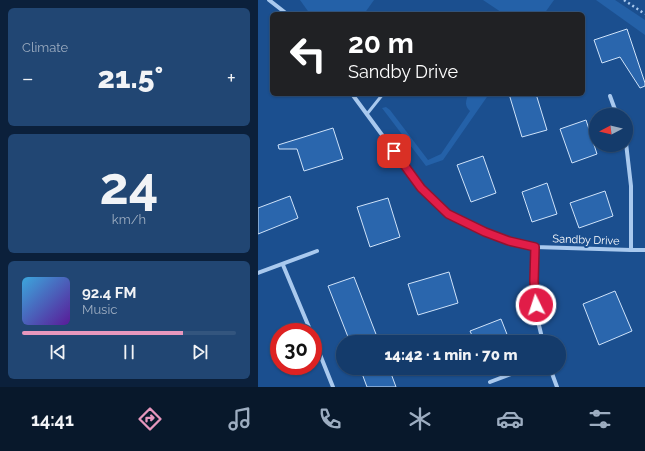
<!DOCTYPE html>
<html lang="en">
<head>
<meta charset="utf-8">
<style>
	:root { --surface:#143b6b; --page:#214673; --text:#f1f3f6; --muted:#9dadc1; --line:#33557e; --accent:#e797bd }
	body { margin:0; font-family:Raleway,sans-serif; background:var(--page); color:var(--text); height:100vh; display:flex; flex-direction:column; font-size:15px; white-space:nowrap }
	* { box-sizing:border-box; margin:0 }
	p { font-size:13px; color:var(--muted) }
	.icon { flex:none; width:22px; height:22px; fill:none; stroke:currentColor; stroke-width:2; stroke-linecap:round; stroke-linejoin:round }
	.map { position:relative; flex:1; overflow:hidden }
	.side { display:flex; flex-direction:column; gap:8px; padding:8px; background:#0b203b; width:258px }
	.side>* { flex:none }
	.top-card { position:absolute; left:12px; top:12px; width:315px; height:84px; border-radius:6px; box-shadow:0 1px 3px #0004,0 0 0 1px var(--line); background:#202124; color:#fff; overflow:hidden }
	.needle { width:26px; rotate:263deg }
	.tools { position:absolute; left:331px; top:108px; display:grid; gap:8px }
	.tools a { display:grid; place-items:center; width:44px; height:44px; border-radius:50%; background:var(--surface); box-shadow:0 1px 3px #0004,0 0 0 1px var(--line); font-size:20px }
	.speed { position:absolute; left:12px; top:323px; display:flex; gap:8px; font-size:20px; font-weight:700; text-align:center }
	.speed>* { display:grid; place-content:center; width:52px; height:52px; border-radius:50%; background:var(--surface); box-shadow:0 1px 3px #0004,0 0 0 1px var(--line); line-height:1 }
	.speed .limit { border:6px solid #d22; background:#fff; color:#111 }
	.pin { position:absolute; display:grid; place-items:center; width:34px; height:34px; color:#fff; margin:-17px; border-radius:8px; box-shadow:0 2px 6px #0006 }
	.me { position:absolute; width:44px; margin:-22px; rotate:356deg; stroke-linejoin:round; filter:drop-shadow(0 0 3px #0008) }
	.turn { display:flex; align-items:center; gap:14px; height:84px; padding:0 12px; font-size:18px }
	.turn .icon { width:52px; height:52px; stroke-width:2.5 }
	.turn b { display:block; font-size:28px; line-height:34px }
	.big { font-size:30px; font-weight:800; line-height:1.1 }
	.side .tile { flex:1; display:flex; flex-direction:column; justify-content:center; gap:6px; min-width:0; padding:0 14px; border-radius:6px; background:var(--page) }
	.side .dial { align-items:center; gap:0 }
	.dial b { font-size:52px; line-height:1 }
	.song { display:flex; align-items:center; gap:12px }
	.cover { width:48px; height:48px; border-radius:6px; background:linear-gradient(135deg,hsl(200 70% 55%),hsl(270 70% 35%)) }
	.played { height:4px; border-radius:2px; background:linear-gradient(90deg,var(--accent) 75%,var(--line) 75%) }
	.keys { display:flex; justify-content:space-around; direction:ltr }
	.heat { display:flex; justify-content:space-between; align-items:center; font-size:22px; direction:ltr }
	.trip { position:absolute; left:78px; top:335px; width:230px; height:40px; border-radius:20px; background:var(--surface); box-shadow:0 1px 3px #0004,0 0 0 1px var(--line); font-weight:800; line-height:40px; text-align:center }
	.menu { display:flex; height:64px; justify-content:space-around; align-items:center; background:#08182b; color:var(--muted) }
	.menu .icon { width:28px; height:28px }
	.menu .on { color:var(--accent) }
	.menu b { font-size:18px; color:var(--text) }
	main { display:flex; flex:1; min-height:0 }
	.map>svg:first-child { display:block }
	.green { fill:#2461a8 }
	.building { fill:#2a66ad; stroke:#cfe3fa }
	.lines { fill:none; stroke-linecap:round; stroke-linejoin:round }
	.path { stroke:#a9c9ee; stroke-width:2.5; stroke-dasharray:2 3; stroke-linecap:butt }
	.service { stroke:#a9c9ee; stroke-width:3 }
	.minor { stroke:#a9c9ee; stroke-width:4 }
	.route-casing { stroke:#92132f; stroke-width:10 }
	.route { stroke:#e11d48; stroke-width:7 }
	.labels { text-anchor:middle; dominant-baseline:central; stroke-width:4; stroke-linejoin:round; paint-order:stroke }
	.street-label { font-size:11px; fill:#fff; stroke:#1b4f8f }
</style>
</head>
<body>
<main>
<section class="side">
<div class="tile"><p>Climate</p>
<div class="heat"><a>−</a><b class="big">21.5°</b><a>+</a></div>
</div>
<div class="tile dial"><b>24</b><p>km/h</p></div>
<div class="tile">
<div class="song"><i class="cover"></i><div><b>92.4 FM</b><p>Music</p></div></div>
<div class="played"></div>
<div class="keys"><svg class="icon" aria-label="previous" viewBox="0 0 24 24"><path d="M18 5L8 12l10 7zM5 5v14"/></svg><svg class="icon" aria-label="pause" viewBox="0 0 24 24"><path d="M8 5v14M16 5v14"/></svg><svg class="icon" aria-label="next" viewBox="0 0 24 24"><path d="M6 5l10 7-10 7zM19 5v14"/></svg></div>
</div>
</section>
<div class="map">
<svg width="387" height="387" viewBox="0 0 387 387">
	<rect width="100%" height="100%" fill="#1b4f8f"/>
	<g class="green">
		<path d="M42,0H116L106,14H52Z"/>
		<path d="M225,0H296L286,14H246Z"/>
		<path d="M338,0H357L387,20V35Z"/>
		<path d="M210,94H212L217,97L219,94H231L185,160L168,166L124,108L128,107L132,110L170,160L183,154L212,111C206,105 208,102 210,94Z"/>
	</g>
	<g class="building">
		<path d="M369,29L387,83V86L382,88L362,57L344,63L336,40Z"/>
		<path d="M251,94H278L289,130L264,137Z"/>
		<path d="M328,120L339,154L314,163L302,129Z"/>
		<path d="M75,128L85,159L46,171L39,149H21L20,145Z"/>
		<path d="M225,156L238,193L213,202L199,165Z"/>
		<path d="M289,183L299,214L274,222L264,192Z"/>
		<path d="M347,191L355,216L321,228L312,203Z"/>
		<path d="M32,196L40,218L0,234V208Z"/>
		<path d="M130,198L142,237L112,247L99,207Z"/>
		<path d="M191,272L200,303L160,315L150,284Z"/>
		<path d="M96,277L121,342H92L70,286Z"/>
		<path d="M357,291L374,331L341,345L325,304Z"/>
		<path d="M243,319L252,342H217L212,331Z"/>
		<path d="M102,368H131L138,387H109Z"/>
	</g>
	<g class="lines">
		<path class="path" d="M366,0L387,14"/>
		<path class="service" d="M109,114L125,94"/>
		<g class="minor">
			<path d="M11,0L29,14"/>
			<path d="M94,94L163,188L190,214L227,232L251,241L277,247L373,250H387"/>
			<path d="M352,96L359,115"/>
			<path d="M368,143L373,186V250"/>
			<path d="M277,247L276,281L279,317L285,342"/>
			<path d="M25,265L53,332"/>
			<path d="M0,273L59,251"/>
			<path d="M55,337L75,387"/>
			<path d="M292,368L299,387"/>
			<path d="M232,382L269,368"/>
		</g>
	</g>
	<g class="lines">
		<defs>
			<path id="route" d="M136,151L163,188L190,214L227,232L251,241L277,247L276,281L278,305"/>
		</defs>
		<use href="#route" class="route-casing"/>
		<use href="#route" class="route"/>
	</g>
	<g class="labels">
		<g class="street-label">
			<text transform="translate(328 240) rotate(2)">Sandby Drive</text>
		</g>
	</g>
</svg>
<div class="tools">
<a><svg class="needle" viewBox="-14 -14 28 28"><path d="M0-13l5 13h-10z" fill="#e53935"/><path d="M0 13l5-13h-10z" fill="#9dadc1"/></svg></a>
</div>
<div class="speed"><div class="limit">30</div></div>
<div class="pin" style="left:136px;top:151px;background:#d93025"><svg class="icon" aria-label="arrive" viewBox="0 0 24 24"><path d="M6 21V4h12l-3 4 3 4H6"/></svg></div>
<svg class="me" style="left:278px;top:305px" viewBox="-20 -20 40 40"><circle r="17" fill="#e11d48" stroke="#fff" stroke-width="3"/><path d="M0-11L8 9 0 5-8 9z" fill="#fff"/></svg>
<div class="trip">14:42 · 1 min · 70 m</div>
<div class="top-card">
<div class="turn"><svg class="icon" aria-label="left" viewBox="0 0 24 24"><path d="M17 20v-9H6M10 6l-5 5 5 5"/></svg><div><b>20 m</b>Sandby Drive</div></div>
</div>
</div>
</main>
<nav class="menu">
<b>14:41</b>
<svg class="icon on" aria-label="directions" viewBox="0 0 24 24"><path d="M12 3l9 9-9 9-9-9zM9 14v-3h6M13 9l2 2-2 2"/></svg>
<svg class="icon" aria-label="music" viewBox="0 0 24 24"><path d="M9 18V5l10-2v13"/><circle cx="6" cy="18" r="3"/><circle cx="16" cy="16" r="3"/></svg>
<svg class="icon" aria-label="phone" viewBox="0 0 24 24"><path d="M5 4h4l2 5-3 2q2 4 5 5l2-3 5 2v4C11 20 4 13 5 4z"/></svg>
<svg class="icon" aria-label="climate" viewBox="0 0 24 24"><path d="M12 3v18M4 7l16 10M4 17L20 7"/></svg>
<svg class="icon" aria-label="car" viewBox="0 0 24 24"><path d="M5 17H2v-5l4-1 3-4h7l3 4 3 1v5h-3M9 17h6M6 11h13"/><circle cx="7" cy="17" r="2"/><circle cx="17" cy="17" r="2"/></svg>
<svg class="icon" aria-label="filters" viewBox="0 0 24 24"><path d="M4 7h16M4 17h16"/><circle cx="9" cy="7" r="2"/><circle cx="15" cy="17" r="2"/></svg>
</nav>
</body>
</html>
